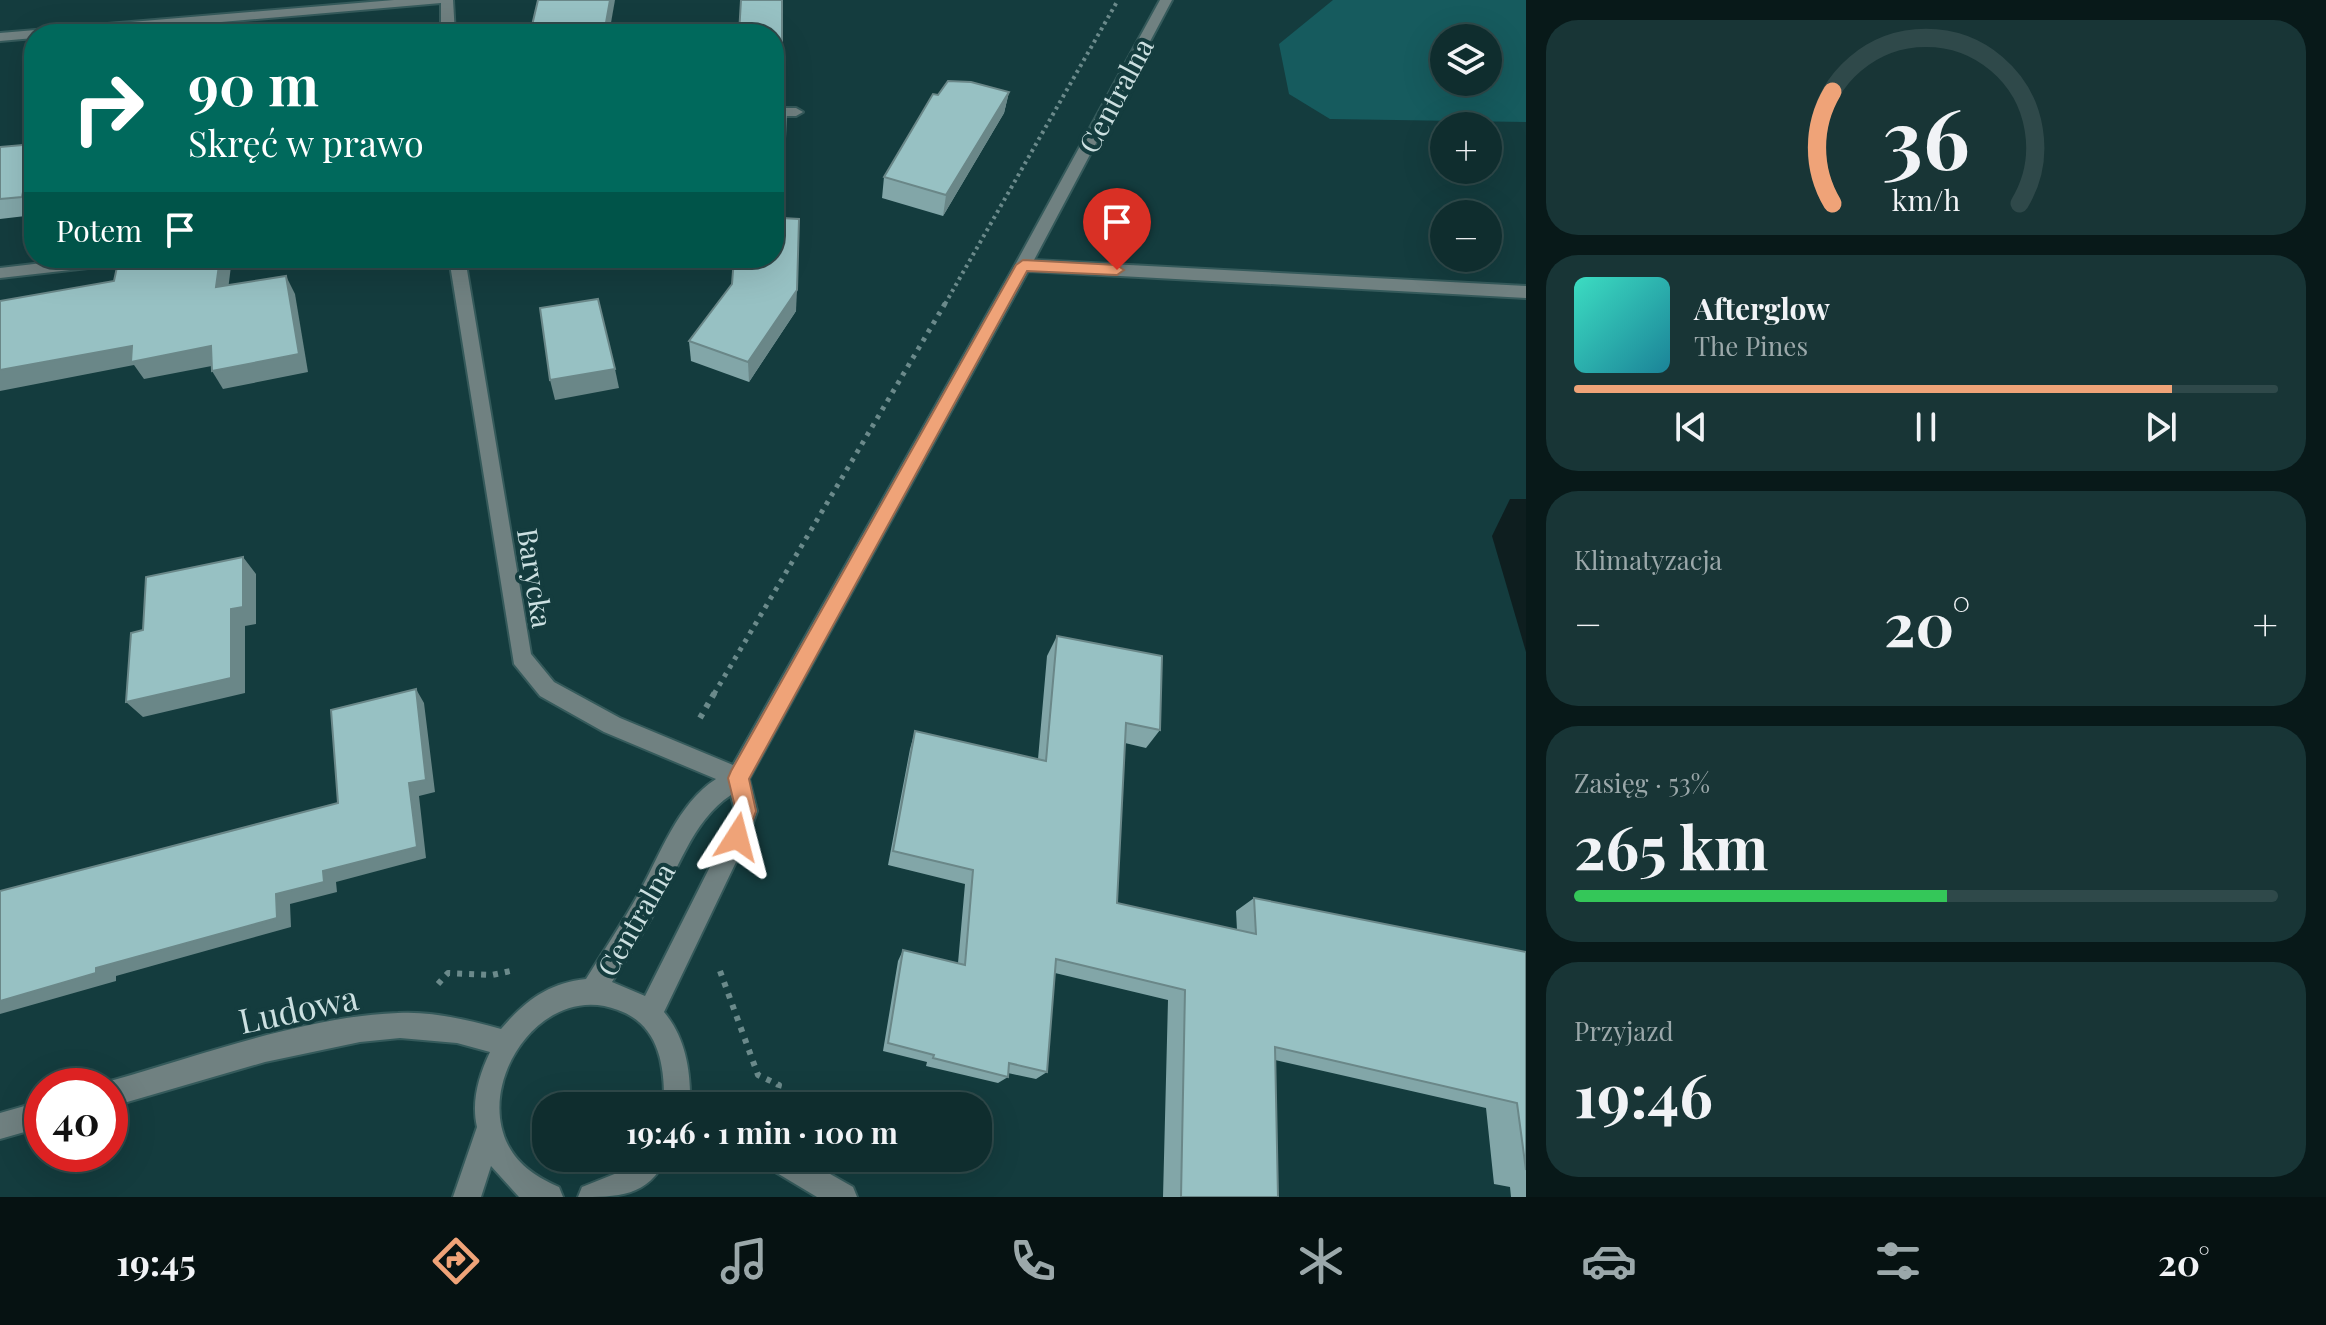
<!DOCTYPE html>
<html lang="pl">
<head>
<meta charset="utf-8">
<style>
	:root { --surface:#0f2d2e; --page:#183536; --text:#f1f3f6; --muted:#9ba8aa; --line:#2f494a; --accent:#efa378 }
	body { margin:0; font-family:"Playfair Display",serif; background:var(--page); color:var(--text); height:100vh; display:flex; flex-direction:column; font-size:30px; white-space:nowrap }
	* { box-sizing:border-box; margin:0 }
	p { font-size:26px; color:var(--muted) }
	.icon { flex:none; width:44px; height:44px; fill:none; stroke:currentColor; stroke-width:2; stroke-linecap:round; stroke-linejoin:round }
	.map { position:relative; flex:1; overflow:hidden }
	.drawer { display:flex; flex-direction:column; gap:20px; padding:20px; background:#081919; width:800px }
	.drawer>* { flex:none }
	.guide { position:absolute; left:24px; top:24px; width:760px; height:244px; border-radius:32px; box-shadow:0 8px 32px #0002,0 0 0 2px var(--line); background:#00695c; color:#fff; overflow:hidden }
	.buttons { position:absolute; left:1430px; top:24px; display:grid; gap:16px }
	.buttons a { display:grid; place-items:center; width:72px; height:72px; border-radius:50%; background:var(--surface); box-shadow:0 8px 32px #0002,0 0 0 2px var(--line); font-size:40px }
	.speed { position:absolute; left:24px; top:1068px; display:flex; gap:16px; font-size:40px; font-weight:700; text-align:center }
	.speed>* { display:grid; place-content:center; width:104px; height:104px; border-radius:50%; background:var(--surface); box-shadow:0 8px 32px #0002,0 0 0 2px var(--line); line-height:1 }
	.speed .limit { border:12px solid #d22; background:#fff; color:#111 }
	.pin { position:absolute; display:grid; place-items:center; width:68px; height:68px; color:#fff; margin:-82px -34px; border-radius:50% 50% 50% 0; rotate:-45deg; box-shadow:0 0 8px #0007 }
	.pin .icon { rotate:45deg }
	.me { position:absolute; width:88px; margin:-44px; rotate:9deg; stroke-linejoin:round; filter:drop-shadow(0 0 6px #0008) }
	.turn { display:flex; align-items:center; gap:28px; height:168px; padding:0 32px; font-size:36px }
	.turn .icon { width:104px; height:104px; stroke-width:2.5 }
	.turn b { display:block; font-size:56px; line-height:68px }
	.then { display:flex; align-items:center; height:76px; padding:0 32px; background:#0003; gap:16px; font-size:30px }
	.big { font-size:60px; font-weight:700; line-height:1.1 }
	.drawer .tile { flex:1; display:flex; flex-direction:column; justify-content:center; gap:12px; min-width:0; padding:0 28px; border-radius:32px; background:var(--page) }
	.drawer .dial { align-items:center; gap:0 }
	.dial svg { height:208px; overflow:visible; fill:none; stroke:var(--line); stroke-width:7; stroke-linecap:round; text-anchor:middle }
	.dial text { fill:var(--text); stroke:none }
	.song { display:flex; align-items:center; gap:24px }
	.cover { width:96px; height:96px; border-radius:12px; background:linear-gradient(135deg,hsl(170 70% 55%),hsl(190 70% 35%)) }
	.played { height:8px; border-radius:4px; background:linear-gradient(90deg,var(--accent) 85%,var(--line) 85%) }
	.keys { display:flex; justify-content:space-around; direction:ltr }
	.heat { display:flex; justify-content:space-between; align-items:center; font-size:44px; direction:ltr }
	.charge { height:12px; border-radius:6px; background:linear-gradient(90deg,#34c759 53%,var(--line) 0) }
	.trip { position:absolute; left:532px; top:1092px; width:460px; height:80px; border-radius:32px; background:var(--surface); box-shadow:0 8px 32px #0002,0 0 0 2px var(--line); font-weight:700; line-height:80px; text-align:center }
	.menu { display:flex; height:128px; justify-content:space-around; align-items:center; background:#061212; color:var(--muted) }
	.menu .icon { width:56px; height:56px }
	.menu .on { color:var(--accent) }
	.menu b { font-size:36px; color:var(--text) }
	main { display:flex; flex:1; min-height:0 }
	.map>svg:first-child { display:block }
	.green { fill:#165b5e; fill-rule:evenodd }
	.water { fill:#0e1e1f }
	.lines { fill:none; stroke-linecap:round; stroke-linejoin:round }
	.minor-casing { stroke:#355a5b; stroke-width:4 }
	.path-far2 { stroke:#6b8a8b; stroke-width:4; stroke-dasharray:3 4; stroke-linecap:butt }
	.path-far1 { stroke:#6b8a8b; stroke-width:5; stroke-dasharray:4 6; stroke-linecap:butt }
	.path { stroke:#6b8a8b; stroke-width:6; stroke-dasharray:5 7; stroke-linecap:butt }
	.minor { fill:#708181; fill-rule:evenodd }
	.wall { fill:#82a6a8 }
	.shaded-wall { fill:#6a8788 }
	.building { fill:#97c1c3; stroke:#6a8788; stroke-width:2 }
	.route { fill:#efa378; stroke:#9b6a4e; stroke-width:2 }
	.labels { text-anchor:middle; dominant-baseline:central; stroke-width:8; stroke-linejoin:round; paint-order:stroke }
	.street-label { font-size:28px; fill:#cce0e1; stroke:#143c3e }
	.near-street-label { font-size:34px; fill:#cce0e1; stroke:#143c3e }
</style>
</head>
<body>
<main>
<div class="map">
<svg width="1526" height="1197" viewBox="0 0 1526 1197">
	<rect width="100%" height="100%" fill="#143c3e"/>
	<path class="green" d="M1333,0H1526V122L1330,119L1289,94L1279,44ZM1444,38H1488V82H1444Z"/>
	<path class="water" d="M1510,499H1526V652L1492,536Z"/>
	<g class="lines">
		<defs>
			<g id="minor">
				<path d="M394,0H453L455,34H441V3L82,34H34V38L0,41V33Z"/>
				<path d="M1160,0H1172L1034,260L1526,286V298L1028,271L749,779L757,811L748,837L664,1012C686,1038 691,1072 690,1106H664C665,1067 660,1025 618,1010C543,981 475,1080 508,1145C519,1166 538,1178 559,1187L563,1197H519L491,1166L481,1197H453L477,1127C471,1101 479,1075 490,1052L457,1043L400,1038L360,1042L265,1062L110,1107V1086H100L110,1081C198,1056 307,1016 398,1013C433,1011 468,1020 501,1029C525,1001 548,983 586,979C604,950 623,922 639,893C660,855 678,803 716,779L604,732L540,696L514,664L449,258H465L531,654L554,682L620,718L733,765L1015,265ZM731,795L735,811L727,833L645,996L612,982C626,959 641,937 654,913C676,875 692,820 731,795Z"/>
				<path d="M774,108H796L803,112L796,116H774Z"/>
				<path d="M85,258H140L132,263L0,278V268Z"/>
				<path d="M42,1101V1127L0,1139V1113Z"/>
				<path d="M636,1158H666C649,1197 617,1197 578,1197L582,1187L617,1173Z"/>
				<path d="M763,1158H802L853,1187L857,1197H817L767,1167Z"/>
			</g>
		</defs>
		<use href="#minor" class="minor-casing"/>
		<path class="path-far2" d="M945,304L1118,0"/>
		<path class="path-far1" d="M714,694L946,302"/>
		<g class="path">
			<path d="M700,718L715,692"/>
			<path d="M720,971L758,1075L779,1085L773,1106"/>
			<path d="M438,984L448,973L492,975L515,970"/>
		</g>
		<use href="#minor" class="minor"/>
	</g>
	<g class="wall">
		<path d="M782,0V95H774V34Z"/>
		<path d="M1009,92L1004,113L943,216L882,198L884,177L938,95Z"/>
		<path d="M34,144V215L0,219V147Z"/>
		<path d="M782,218L796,311L749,382L691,361L689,341Z"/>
		<path d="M1057,636L1160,730L1146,748L1125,743L1117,903L1237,930L1236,911L1254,898L1526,952V1197H1511L1510,1187L1494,1184L1486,1108L1275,1060L1278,1197H1163L1168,1000L1055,973L1047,1072L1036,1079L1008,1073V1077L998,1083L926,1066L927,1062L883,1051L898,961L903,950L958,963L965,884L888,865L910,749L915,731L1038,759L1047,656Z"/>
	</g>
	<g class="shaded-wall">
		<path d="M610,0H615L609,34H604Z"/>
		<path d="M1009,92L1004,113L943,216L946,195Z"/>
		<path d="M23,192L34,207V214L22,197Z"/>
		<path d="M220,258H232L226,306L216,287Z"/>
		<path d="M286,276L295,294L308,372L223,389L212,371Z"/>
		<path d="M797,290L796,311L749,382L748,362Z"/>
		<path d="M132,346H211L222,364L144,379L134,365L0,391V370Z"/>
		<path d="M615,369L619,388L555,400L550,380Z"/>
		<path d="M243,557L256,574V624L245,626V693L143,717L126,702L231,609Z"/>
		<path d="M416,689L424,703L435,792L419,796L426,858L336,882L337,892L290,904L291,927L116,976V981L0,1014V1019V1001L96,968L276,894L323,871L409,783Z"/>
	</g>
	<g class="building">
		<path d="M538,0H610L604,34H530Z"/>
		<path d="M741,0H782V84H774V34H739Z"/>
		<path d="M948,81L971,82L1009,92L946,195L884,177L933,94L938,95Z"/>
		<path d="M774,111L786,112L782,218L799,219L797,290L748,362L689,341L732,284L734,258H774Z"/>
		<path d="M34,144V191L23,192L22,197L0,199V147Z"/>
		<path d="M119,258H220L216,287L286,276L299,354L212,371L211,346L131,362L132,346L0,370V301L114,281Z"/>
		<path d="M598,299L615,369L550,380L540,308Z"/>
		<path d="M243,557V607L231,609V678L126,702L131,633L143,630L146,577Z"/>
		<path d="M1057,636L1162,656L1160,730L1126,723L1117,903L1256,934L1254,898L1526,952V1170L1517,1103L1275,1047L1278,1197H1181L1185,990L1056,959L1047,1072L1009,1063L1008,1077L933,1058L934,1055L888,1043L903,950L965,965L973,870L893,851L915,731L1046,761Z"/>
		<path d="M416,689L426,780L409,783L417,847L323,871L324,882L276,894L277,918L96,968V973L0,1001V891L338,803L331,710Z"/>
	</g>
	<path class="route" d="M1023,260L1117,265L1124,270L1117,275L1027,271L749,779L756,811L744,844L737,847L730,844L727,837L736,811L728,778L731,771L1016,265Z"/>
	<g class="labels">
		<g class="street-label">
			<text transform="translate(1115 95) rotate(-62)">Centralna</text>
			<text transform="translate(536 578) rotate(81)">Barycka</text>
			<text transform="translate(635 919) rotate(-60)">Centralna</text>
		</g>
		<g class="near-street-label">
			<text transform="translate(298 1008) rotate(-12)">Ludowa</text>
		</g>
	</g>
</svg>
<div class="buttons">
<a><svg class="icon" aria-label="layers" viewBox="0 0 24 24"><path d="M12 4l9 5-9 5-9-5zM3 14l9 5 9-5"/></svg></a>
<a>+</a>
<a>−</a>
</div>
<div class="speed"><div class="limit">40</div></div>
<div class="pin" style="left:1117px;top:270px;background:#d93025"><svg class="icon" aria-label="arrive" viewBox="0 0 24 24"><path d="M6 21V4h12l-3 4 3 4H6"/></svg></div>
<svg class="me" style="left:737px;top:837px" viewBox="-20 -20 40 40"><path d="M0-17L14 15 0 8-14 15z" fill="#efa378" stroke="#fff" stroke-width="4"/></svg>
<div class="trip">19:46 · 1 min · 100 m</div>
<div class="guide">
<div class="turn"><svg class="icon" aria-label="right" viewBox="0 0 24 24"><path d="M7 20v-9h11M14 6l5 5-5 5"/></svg><div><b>90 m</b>Skręć w prawo</div></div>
<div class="then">Potem<svg class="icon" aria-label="arrive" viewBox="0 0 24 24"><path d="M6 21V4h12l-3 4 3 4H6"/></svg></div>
</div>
</div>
<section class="drawer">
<div class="tile dial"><svg viewBox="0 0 100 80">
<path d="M14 69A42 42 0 1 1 86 69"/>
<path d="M14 69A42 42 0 0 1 14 26" stroke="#efa378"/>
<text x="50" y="56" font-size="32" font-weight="700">36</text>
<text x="50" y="72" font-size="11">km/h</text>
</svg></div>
<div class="tile">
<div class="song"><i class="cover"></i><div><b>Afterglow</b><p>The Pines</p></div></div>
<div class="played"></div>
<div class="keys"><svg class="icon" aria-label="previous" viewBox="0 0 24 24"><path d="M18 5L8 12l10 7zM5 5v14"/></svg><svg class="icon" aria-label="pause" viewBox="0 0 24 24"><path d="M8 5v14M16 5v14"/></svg><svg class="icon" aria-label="next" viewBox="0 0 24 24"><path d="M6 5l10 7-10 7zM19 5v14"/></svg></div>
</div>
<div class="tile"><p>Klimatyzacja</p>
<div class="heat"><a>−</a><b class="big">20°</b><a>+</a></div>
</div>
<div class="tile"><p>Zasięg · 53%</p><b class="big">265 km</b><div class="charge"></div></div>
<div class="tile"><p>Przyjazd</p><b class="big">19:46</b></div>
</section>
</main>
<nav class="menu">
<b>19:45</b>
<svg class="icon on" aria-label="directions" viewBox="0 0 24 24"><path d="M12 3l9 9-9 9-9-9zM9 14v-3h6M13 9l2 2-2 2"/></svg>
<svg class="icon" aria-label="music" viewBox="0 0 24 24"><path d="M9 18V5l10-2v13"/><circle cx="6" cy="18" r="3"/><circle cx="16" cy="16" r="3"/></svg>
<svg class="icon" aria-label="phone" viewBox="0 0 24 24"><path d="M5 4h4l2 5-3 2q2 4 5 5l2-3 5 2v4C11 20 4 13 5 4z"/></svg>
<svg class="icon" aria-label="climate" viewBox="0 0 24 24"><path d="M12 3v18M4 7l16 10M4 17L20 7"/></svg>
<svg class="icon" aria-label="car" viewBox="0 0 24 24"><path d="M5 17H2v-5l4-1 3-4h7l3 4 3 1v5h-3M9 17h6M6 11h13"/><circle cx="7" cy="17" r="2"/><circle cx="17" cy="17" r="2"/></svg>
<svg class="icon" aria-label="filters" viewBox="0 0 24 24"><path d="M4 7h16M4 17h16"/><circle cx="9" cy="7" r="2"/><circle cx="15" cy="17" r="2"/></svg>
<b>20°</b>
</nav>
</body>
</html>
